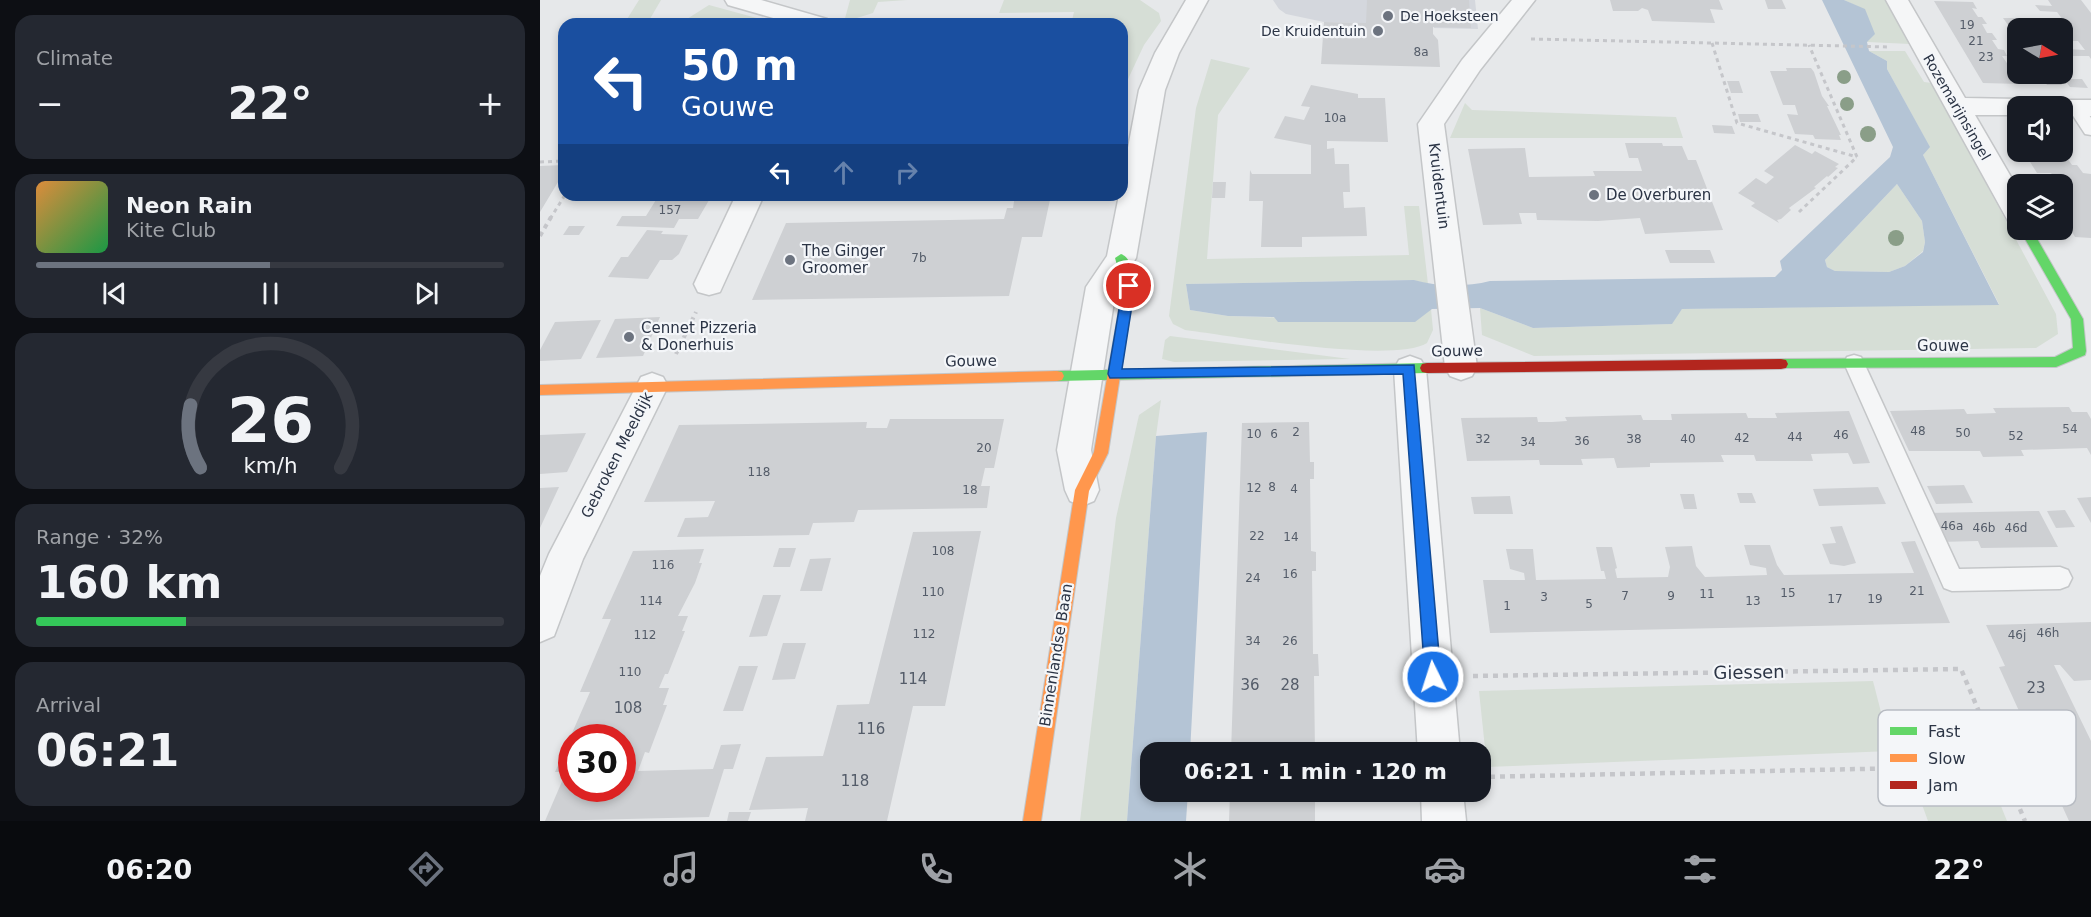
<!DOCTYPE html>
<html lang="en">
<head>
<meta charset="utf-8">
<style>
	:root { --surface:#171b24; --page:#242831; --text:#f1f3f6; --muted:#9ea1a6; --line:#363941; --accent:#6c737f }
	body { margin:0; font-family:"DejaVu Sans",sans-serif; background:var(--page); color:var(--text); height:100vh; display:flex; flex-direction:column; font-size:22px; white-space:nowrap }
	* { box-sizing:border-box; margin:0 }
	p { font-size:20px; color:var(--muted) }
	.icon { flex:none; width:33px; height:33px; fill:none; stroke:currentColor; stroke-width:2; stroke-linecap:round; stroke-linejoin:round }
	.map { position:relative; flex:1; overflow:hidden }
	.panel { display:flex; flex-direction:column; gap:15px; padding:15px; background:#0d0f14; width:540px }
	.panel>* { flex:none }
	.banner { position:absolute; left:18px; top:18px; width:570px; height:183px; border-radius:18px; box-shadow:0 3px 9px #0003; background:#1a4fa0; color:#fff; overflow:hidden }
	.needle { width:39px; rotate:100deg }
	.buttons { position:absolute; left:1467px; top:18px; display:grid; gap:12px }
	.buttons a { display:grid; place-items:center; width:66px; height:66px; border-radius:12px; background:var(--surface); box-shadow:0 3px 9px #0003; font-size:30px }
	.speed { position:absolute; left:18px; top:724px; display:flex; gap:12px; font-size:30px; font-weight:700; text-align:center }
	.speed>* { display:grid; place-content:center; width:78px; height:78px; border-radius:50%; background:var(--surface); box-shadow:0 3px 9px #0003; line-height:1 }
	.speed .limit { border:9px solid #d22; background:#fff; color:#111 }
	.pin { position:absolute; display:grid; place-items:center; width:51px; height:51px; color:#fff; margin:-26px; border:3px solid #fff; border-radius:50%; box-shadow:0 2px 6px #0007 }
	.me { position:absolute; width:66px; margin:-33px; rotate:356deg; stroke-linejoin:round; filter:drop-shadow(0 0 4px #0008) }
	.turn { display:flex; align-items:center; gap:21px; height:126px; padding:0 24px; font-size:27px }
	.turn .icon { width:78px; height:78px; stroke-width:2.5 }
	.turn b { display:block; font-size:42px; line-height:51px }
	.lanes { display:flex; align-items:center; height:57px; padding:0 24px; background:#0003; justify-content:center; gap:30px; direction:ltr }
	.lanes .off { opacity:.35 }
	.big { font-size:45px; font-weight:600; line-height:1.1 }
	.panel .tile { flex:1; display:flex; flex-direction:column; justify-content:center; gap:9px; min-width:0; padding:0 21px; border-radius:18px; background:var(--page) }
	.panel .dial { align-items:center; gap:0 }
	.dial svg { height:156px; overflow:visible; fill:none; stroke:var(--line); stroke-width:7; stroke-linecap:round; text-anchor:middle }
	.dial text { fill:var(--text); stroke:none }
	.song { display:flex; align-items:center; gap:18px }
	.cover { width:72px; height:72px; border-radius:9px; background:linear-gradient(135deg,hsl(30 70% 55%),hsl(140 70% 35%)) }
	.played { height:6px; border-radius:3px; background:linear-gradient(90deg,var(--accent) 50%,var(--line) 50%) }
	.keys { display:flex; justify-content:space-around; direction:ltr }
	.heat { display:flex; justify-content:space-between; align-items:center; font-size:33px; direction:ltr }
	.charge { height:9px; border-radius:4px; background:linear-gradient(90deg,#34c759 32%,var(--line) 0) }
	.trip { position:absolute; left:600px; top:742px; width:351px; height:60px; border-radius:18px; background:var(--surface); box-shadow:0 3px 9px #0003; font-weight:600; line-height:60px; text-align:center }
	.dock { display:flex; height:96px; justify-content:space-around; align-items:center; background:#090b0e; color:var(--muted) }
	.dock .icon { width:42px; height:42px }
	.dock .current { color:var(--accent) }
	.dock b { font-size:27px; color:var(--text) }
	main { display:flex; flex:1; min-height:0 }
	.map>svg:first-child { display:block }
	.built { fill:#d4d7dd }
	.green { fill:#d6ded6 }
	.water { fill:#b4c4d5; fill-rule:evenodd }
	.building { fill:#ced0d3; fill-rule:evenodd }
	.lines { fill:none; stroke-linecap:round; stroke-linejoin:round }
	.lane-casing { stroke:#c4c6c8; stroke-width:3 }
	.street-casing { stroke:#c4c6c8; stroke-width:3 }
	.fast-casing { stroke:#c4c6c8; stroke-width:2 }
	.slow-casing { stroke:#c4c6c8; stroke-width:2 }
	.jam-casing { stroke:#c4c6c8; stroke-width:2 }
	.path-far2 { stroke:#c5c6ca; stroke-width:3; stroke-dasharray:4 4; stroke-linecap:butt }
	.path-far1 { stroke:#c5c6ca; stroke-width:4; stroke-dasharray:4.5 4.5; stroke-linecap:butt }
	.path { stroke:#c5c6ca; stroke-width:4.5; stroke-dasharray:5 5; stroke-linecap:butt }
	.lane { fill:#f5f6f7; fill-rule:evenodd }
	.street { fill:#f5f6f7; fill-rule:evenodd }
	.fast { fill:#63d668; fill-rule:evenodd }
	.slow { fill:#ff974d; fill-rule:evenodd }
	.jam { fill:#b3261e; fill-rule:evenodd }
	.tree { fill:#8a9e88 }
	.route { fill:#1a73e8; stroke:#114b97; stroke-width:1.5 }
	.poi-dot { fill:#6c737f; stroke:#f4f6f9; stroke-width:2 }
	.labels { text-anchor:middle; dominant-baseline:central; stroke-width:4.5; stroke-linejoin:round; paint-order:stroke }
	.number-label { font-size:12px; fill:#545c69 }
	.far-poi-label { font-size:14px; fill:#2b3445; stroke:#f4f6f9; text-anchor:start }
	.far-street-label { font-size:14px; fill:#2b3445; stroke:#f4f6f9 }
	.street-label { font-size:15px; fill:#2b3445; stroke:#f4f6f9 }
	.poi-label { font-size:15px; fill:#2b3445; stroke:#f4f6f9; text-anchor:start }
	.near-number-label { font-size:15px; fill:#545c69 }
	.near-street-label { font-size:18px; fill:#2b3445; stroke:#f4f6f9 }
	.key { fill:#f4f6f9; stroke:#b8bcc3; stroke-width:1.5 }
	.key-label { font-size:16px; fill:#2b3445 }
</style>
</head>
<body>
<main>
<section class="panel">
<div class="tile"><p>Climate</p>
<div class="heat"><a>−</a><b class="big">22°</b><a>+</a></div>
</div>
<div class="tile">
<div class="song"><i class="cover"></i><div><b>Neon Rain</b><p>Kite Club</p></div></div>
<div class="played"></div>
<div class="keys"><svg class="icon" aria-label="previous" viewBox="0 0 24 24"><path d="M18 5L8 12l10 7zM5 5v14"/></svg><svg class="icon" aria-label="pause" viewBox="0 0 24 24"><path d="M8 5v14M16 5v14"/></svg><svg class="icon" aria-label="next" viewBox="0 0 24 24"><path d="M6 5l10 7-10 7zM19 5v14"/></svg></div>
</div>
<div class="tile dial"><svg viewBox="0 0 100 80">
<path d="M14 69A42 42 0 1 1 86 69"/>
<path d="M14 69A42 42 0 0 1 9 37" stroke="#6c737f"/>
<text x="50" y="56" font-size="32" font-weight="700">26</text>
<text x="50" y="72" font-size="11">km/h</text>
</svg></div>
<div class="tile"><p>Range · 32%</p><b class="big">160 km</b><div class="charge"></div></div>
<div class="tile"><p>Arrival</p><b class="big">06:21</b></div>
</section>
<div class="map">
<svg width="1551" height="821" viewBox="0 0 1551 821">
	<rect width="100%" height="100%" fill="#e6e8ea"/>
	<path class="built" d="M733,0H935L938,29L894,28L893,25L784,22L746,14L739,9Z"/>
	<g class="green">
		<path d="M99,0H121L107,24H84Z"/>
		<path d="M310,0H367L338,2L333,13L304,22Z"/>
		<path d="M464,0H600L619,13L621,21L604,45L582,92V24H531L534,12L459,13Z"/>
		<path d="M1304,0H1346L1370,44L1327,42L1325,10Z"/>
		<path d="M169,5L239,24H139Z"/>
		<path d="M1329,51H1365L1384,82L1392,83L1516,314L1518,334L1496,348L994,356L942,335L940,308L993,328L1131,324L1142,309L1459,304L1383,155L1389,146L1347,69V61Z"/>
		<path d="M671,59L710,68L678,115L667,259L869,255L864,206H879L888,284L873,280L646,284L650,310L688,316L874,322L891,309L893,330L887,343C853,364 692,336 645,330L633,324L629,316L656,108Z"/>
		<path d="M925,103L932,110L1136,117L1143,138H910Z"/>
		<path d="M1357,184L1382,221L1385,242L1383,251L1365,266L1349,272L1295,271L1287,267L1285,260Z"/>
		<path d="M630,336L810,359L634,362L622,359L625,340Z"/>
		<path d="M621,400L616,436L587,821H540L576,518L599,415Z"/>
		<path d="M1333,681L1351,751L947,767L939,691Z"/>
		<path d="M1448,774L1467,821H1388L1372,777Z"/>
	</g>
	<g class="water">
		<path d="M1282,0H1304L1325,9L1335,34L1327,42L1329,51L1347,61V69L1390,147L1383,155L1459,305L1142,309L1132,324L993,328L940,308L892,309L875,322H738L734,317L688,316L650,310L646,284L874,280C897,287 927,287 950,281L1235,277L1242,270L1240,261L1350,157L1353,147ZM1357,184L1382,221L1385,242L1383,252L1365,266L1349,272L1295,271L1287,267L1285,260Z"/>
		<path d="M667,432L650,753H610V792H648L646,821H587L616,436Z"/>
	</g>
	<g class="building">
		<path d="M827,0H929L931,28L893,27V34L898,40L900,67L781,64L784,22L826,23Z"/>
		<path d="M1070,0H1179L1183,10L1170,9L1175,23L1112,21L1108,10L1102,8L1098,11H1073Z"/>
		<path d="M1225,0H1242L1246,9H1228Z"/>
		<path d="M1508,0H1541L1551,13V59L1549,56H1531L1527,49L1545,50L1538,41H1522V35H1533L1527,26H1510L1505,20H1523L1517,12L1500,11L1495,5L1512,6Z"/>
		<path d="M1394,1L1433,2L1437,9L1432,8L1438,17H1442L1447,24H1442L1447,33H1452L1457,40H1452L1458,49L1464,50L1467,56H1462L1469,66H1474L1478,72L1473,73L1480,84L1443,83Z"/>
		<path d="M525,18L523,24H435L436,20Z"/>
		<path d="M1463,18H1477L1481,25H1468Z"/>
		<path d="M1246,68H1271L1274,72L1282,96L1289,106H1287L1301,135H1299L1301,140L1275,139L1273,135L1255,134L1247,114L1258,115L1255,105H1243L1230,71H1247Z"/>
		<path d="M1500,74H1514L1522,85H1507Z"/>
		<path d="M1524,79H1542L1548,88L1530,87Z"/>
		<path d="M1187,81H1199L1203,93H1191Z"/>
		<path d="M771,85L818,94V98H845L848,142L787,141V149L794,148L795,164H809L810,192H803L804,208L825,207L827,236L762,237V247H721L723,201H709L710,170L712,174H771V145L734,138L745,116L764,120L770,107L761,106Z"/>
		<path d="M1198,114H1218L1221,122H1200Z"/>
		<path d="M1172,125L1192,126L1195,134L1174,133Z"/>
		<path d="M1085,143H1122L1123,146H1142L1148,160H1156L1183,230L1105,234L1100,218L1058,221L997,220L996,213H979L982,224L943,225L928,149L985,148L989,177L1055,176L1053,171H1102L1098,158H1089Z"/>
		<path d="M1255,145L1272,154L1275,151L1299,164L1295,167L1298,168L1288,177L1287,176L1274,187L1276,188L1249,208L1251,210L1241,219L1237,220L1239,223L1211,206L1215,203L1198,193L1216,178L1226,184L1234,177L1224,171Z"/>
		<path d="M1484,152H1523L1532,165H1537L1543,173L1551,174V238L1535,237L1522,216V184H1519L1511,173H1497Z"/>
		<path d="M24,165V172L0,212V166Z"/>
		<path d="M673,182H686L685,198H672Z"/>
		<path d="M119,195H172L158,219H139L134,228L76,226L82,216H106Z"/>
		<path d="M475,195H511L502,237H482L469,296L212,300L246,223L464,219L467,208H473Z"/>
		<path d="M29,226H45L39,235H23Z"/>
		<path d="M107,230L123,231L121,234L148,235L139,254L132,260H120L108,279L68,277L81,257H88Z"/>
		<path d="M1125,250H1170L1175,263H1130Z"/>
		<path d="M120,317L103,356L56,358L75,319Z"/>
		<path d="M61,320L41,359L0,361V350L15,322Z"/>
		<path d="M1529,407L1532,412H1547L1551,419V455L1547,448L1481,450L1484,456L1443,457L1440,451H1369L1350,411L1424,409L1427,414L1456,413L1453,408Z"/>
		<path d="M1309,411L1330,463L1313,464L1308,453L1271,454L1273,461H1216L1214,455H1181L1184,462L1110,463V467L1077,468L1074,458L1041,459L1043,465H1000L999,460L927,461L921,418L997,417L998,422H1012L1027,421L1025,417L1101,415L1103,420H1132L1131,414L1206,413L1208,418H1237L1235,413Z"/>
		<path d="M350,419H464L454,468H445L441,486H450L447,508L318,510L314,522L273,523L269,535L137,537L145,518L168,517L175,501L104,502L139,425L327,422L326,428H347Z"/>
		<path d="M769,422L770,462H774V479H770L771,551L776,552V571H772L773,654H778L779,676H774L775,753H691L702,423Z"/>
		<path d="M46,433L27,472L0,474V435Z"/>
		<path d="M1424,485L1433,503L1396,504L1387,486Z"/>
		<path d="M19,487L0,528V488Z"/>
		<path d="M1338,487L1346,504L1279,506L1273,489Z"/>
		<path d="M1197,493H1212L1216,503H1200Z"/>
		<path d="M1140,494H1154L1157,509H1144Z"/>
		<path d="M970,496L973,514H934L931,497Z"/>
		<path d="M1551,497V523L1537,498Z"/>
		<path d="M1525,510L1535,527L1516,528L1507,511Z"/>
		<path d="M1499,511L1518,547L1441,548L1438,541L1399,542L1386,513Z"/>
		<path d="M1302,526L1316,563L1304,566L1290,564L1282,544L1296,543L1290,527Z"/>
		<path d="M441,531L405,706H373L347,821H265L268,808L209,810L226,757L283,756L297,705L329,704L373,532Z"/>
		<path d="M1375,541L1410,623L950,633L943,580H985L984,573L970,569L966,549H993L996,580L1066,579L1064,571H1061L1056,547H1072L1077,568L1075,569L1077,578L1128,577L1130,567L1125,547L1152,546L1156,566L1165,577L1227,575L1226,568L1210,565L1204,545H1230L1237,565L1244,575L1374,573L1361,542Z"/>
		<path d="M239,548H256L250,567H233Z"/>
		<path d="M164,549L159,563H162L155,583L138,616H148L142,631H145L128,674H125L119,688H129L123,705H127L109,753L105,752L98,771L173,769L181,745L201,744L193,769H184L169,817L5,821L26,772H15L50,692H40L71,619H62L93,551ZM32,738H82V789H32Z"/>
		<path d="M291,558L282,591H260L270,559Z"/>
		<path d="M223,595H241L227,636L209,637Z"/>
		<path d="M1551,622V680L1534,681L1520,665H1514L1551,741V821H1529L1459,667L1465,666L1446,625Z"/>
		<path d="M243,643H266L255,679L232,680Z"/>
		<path d="M199,666H218L203,711H183Z"/>
		<path d="M690,792H781V797H775V821H689Z"/>
		<path d="M189,812H211L208,821H187Z"/>
	</g>
	<g class="lines">
		<defs>
			<g id="lane">
				<path d="M1536,103L1542,104L1551,118V135L1545,134L1528,108L1530,104Z"/>
				<path d="M1314,355L1321,357L1324,363L1419,569L1520,567L1528,570L1532,578L1528,586L1520,589L1412,591L1404,588L1304,363L1307,357Z"/>
			</g>
			<g id="street">
				<path d="M185,0H221L287,19L291,24H254L188,5Z"/>
				<path d="M646,0H668L639,53L625,90L596,258L576,289L551,450L559,490L554,501L542,506L530,501L525,490L517,450L546,287L567,256L579,195H582V179L599,90L615,53Z"/>
				<path d="M972,0H995L940,70L904,124L937,367L932,376L921,380L910,376L905,367L878,124L922,60Z"/>
				<path d="M1346,0H1368L1425,98L1478,99L1487,101L1490,106H1478V115H1435L1478,189V224L1468,221Z"/>
				<path d="M1522,100H1551V116H1522V106H1510L1513,102Z"/>
				<path d="M196,195H224L180,292L169,295L158,292L154,284Z"/>
				<path d="M870,356L881,360L886,369L920,753H878L854,369L859,360Z"/>
				<path d="M112,373L123,377L128,386L43,559L14,636L0,642V576L9,554L101,377Z"/>
				<path d="M881,792H923L926,821H882Z"/>
			</g>
			<g id="fast">
				<path d="M1480,230H1492L1543,319L1546,351L1545,355L1516,367L1236,368L1234,364L1236,360L1241,359L1515,357L1533,348L1531,319Z"/>
				<path d="M581,254C603,262 589,320 586,338L580,343L574,338L583,286L575,258Z"/>
				<path d="M887,363L892,364L894,368L892,372L887,373L517,381L512,380L510,376L512,372L517,371Z"/>
			</g>
			<g id="slow">
				<path d="M580,333L586,338L568,453L549,491L501,821H483L535,490L554,452L574,338Z"/>
				<path d="M517,371L522,372L524,376L522,380L517,381L0,395V385Z"/>
			</g>
			<path id="jam" d="M1241,359L1246,360L1248,364L1246,368L1241,369L887,373L882,372L880,368L882,364L887,363Z"/>
		</defs>
		<use href="#lane" class="lane-casing"/>
		<use href="#street" class="street-casing"/>
		<use href="#fast" class="fast-casing"/>
		<use href="#slow" class="slow-casing"/>
		<use href="#jam" class="jam-casing"/>
		<g class="path-far2">
			<path d="M991,39L1350,47"/>
			<path d="M1172,43L1197,123L1317,157"/>
			<path d="M0,162L24,161"/>
			<path d="M1259,212L1317,157L1269,45"/>
			<path d="M10,219L25,195"/>
		</g>
		<g class="path-far1">
			<path d="M0,236L11,217"/>
			<path d="M136,354L156,312"/>
		</g>
		<g class="path">
			<path d="M933,676L1421,669L1485,821"/>
			<path d="M940,777L1462,766"/>
		</g>
		<use href="#lane" class="lane"/>
		<use href="#street" class="street"/>
		<use href="#fast" class="fast"/>
		<use href="#slow" class="slow"/>
		<use href="#jam" class="jam"/>
	</g>
	<g class="tree">
		<circle cx="1304" cy="77" r="7"/>
		<circle cx="1307" cy="104" r="7"/>
		<circle cx="1328" cy="134" r="8"/>
		<circle cx="1356" cy="238" r="8"/>
	</g>
	<path class="route" d="M589,281L595,286L582,369L874,365L901,677L899,683L893,685L887,683L885,677L863,374L570,378L568,374L583,286Z"/>
	<g class="poi-dot">
		<circle cx="848" cy="16" r="6"/>
		<circle cx="838" cy="31" r="6"/>
		<circle cx="1054" cy="195" r="6"/>
		<circle cx="250" cy="260" r="6"/>
		<circle cx="89" cy="337" r="6"/>
	</g>
	<g class="labels">
		<g class="number-label">
			<text x="1427" y="25">19</text>
			<text x="1436" y="41">21</text>
			<text x="881" y="52">8a</text>
			<text x="1446" y="57">23</text>
			<text x="795" y="118">10a</text>
			<text x="130" y="210">157</text>
			<text x="379" y="258">7b</text>
			<text x="1530" y="429">54</text>
			<text x="1378" y="431">48</text>
			<text x="756" y="432">2</text>
			<text x="1423" y="433">50</text>
			<text x="714" y="434">10</text>
			<text x="734" y="434">6</text>
			<text x="1301" y="435">46</text>
			<text x="1476" y="436">52</text>
			<text x="1255" y="437">44</text>
			<text x="1202" y="438">42</text>
			<text x="943" y="439">32</text>
			<text x="1094" y="439">38</text>
			<text x="1148" y="439">40</text>
			<text x="1042" y="441">36</text>
			<text x="988" y="442">34</text>
			<text x="444" y="448">20</text>
			<text x="219" y="472">118</text>
			<text x="732" y="487">8</text>
			<text x="714" y="488">12</text>
			<text x="754" y="489">4</text>
			<text x="430" y="490">18</text>
			<text x="1412" y="526">46a</text>
			<text x="1444" y="528">46b</text>
			<text x="1476" y="528">46d</text>
			<text x="717" y="536">22</text>
			<text x="751" y="537">14</text>
			<text x="403" y="551">108</text>
			<text x="123" y="565">116</text>
			<text x="750" y="574">16</text>
			<text x="713" y="578">24</text>
			<text x="1377" y="591">21</text>
			<text x="393" y="592">110</text>
			<text x="1248" y="593">15</text>
			<text x="1167" y="594">11</text>
			<text x="1085" y="596">7</text>
			<text x="1131" y="596">9</text>
			<text x="1004" y="597">3</text>
			<text x="1295" y="599">17</text>
			<text x="1335" y="599">19</text>
			<text x="111" y="601">114</text>
			<text x="1213" y="601">13</text>
			<text x="1049" y="604">5</text>
			<text x="967" y="606">1</text>
			<text x="1508" y="633">46h</text>
			<text x="384" y="634">112</text>
			<text x="105" y="635">112</text>
			<text x="1477" y="635">46j</text>
			<text x="713" y="641">34</text>
			<text x="750" y="641">26</text>
			<text x="90" y="672">110</text>
		</g>
		<g class="far-poi-label">
			<text x="860" y="16">De Hoeksteen</text>
			<text x="826" y="31" text-anchor="end">De Kruidentuin</text>
		</g>
		<g class="far-street-label">
			<text transform="translate(1417 107) rotate(60)">Rozemarijnsingel</text>
		</g>
		<g class="street-label">
			<text transform="translate(899 186) rotate(83)">Kruidentuin</text>
			<text x="1403" y="346">Gouwe</text>
			<text transform="translate(917 351) rotate(-1)">Gouwe</text>
			<text transform="translate(431 361) rotate(-1)">Gouwe</text>
			<text transform="translate(77 455) rotate(-63)">Gebroken Meeldijk</text>
			<text transform="translate(516 655) rotate(-81)">Binnenlandse Baan</text>
		</g>
		<g class="poi-label">
			<text x="1066" y="195">De Overburen</text>
			<text x="262" y="251">The Ginger<tspan x="262" dy="17">Groomer</tspan></text>
			<text x="101" y="328">Cennet Pizzeria<tspan x="101" dy="17">&amp; Donerhuis</tspan></text>
		</g>
		<g class="near-number-label">
			<text x="373" y="679">114</text>
			<text x="710" y="685">36</text>
			<text x="750" y="685">28</text>
			<text x="1496" y="688">23</text>
			<text x="88" y="708">108</text>
			<text x="331" y="729">116</text>
			<text x="315" y="781">118</text>
		</g>
		<g class="near-street-label">
			<text transform="translate(1209 672) rotate(-1)">Giessen</text>
		</g>
	</g>
	<rect x="1338" y="710" width="198" height="96" rx="9" class="key"/>
	<rect x="1350" y="727" width="27" height="8" fill="#63d668"/>
	<rect x="1350" y="754" width="27" height="8" fill="#ff974d"/>
	<rect x="1350" y="781" width="27" height="8" fill="#b3261e"/>
	<g class="key-label">
		<text x="1388" y="737">Fast</text>
		<text x="1388" y="764">Slow</text>
		<text x="1388" y="791">Jam</text>
	</g>
</svg>
<div class="buttons">
<a><svg class="needle" viewBox="-14 -14 28 28"><path d="M0-13l5 13h-10z" fill="#e53935"/><path d="M0 13l5-13h-10z" fill="#9ea1a6"/></svg></a>
<a><svg class="icon" aria-label="sound" viewBox="0 0 24 24"><path d="M4 9h4l5-4v14l-5-4H4zM17 9q2 3 0 6"/></svg></a>
<a><svg class="icon" aria-label="layers" viewBox="0 0 24 24"><path d="M12 4l9 5-9 5-9-5zM3 14l9 5 9-5"/></svg></a>
</div>
<div class="speed"><div class="limit">30</div></div>
<div class="pin" style="left:589px;top:286px;background:#d93025"><svg class="icon" aria-label="arrive" viewBox="0 0 24 24"><path d="M6 21V4h12l-3 4 3 4H6"/></svg></div>
<svg class="me" style="left:893px;top:677px" viewBox="-20 -20 40 40"><circle r="17" fill="#1a73e8" stroke="#fff" stroke-width="3"/><path d="M0-11L8 9 0 5-8 9z" fill="#fff"/></svg>
<div class="trip">06:21 · 1 min · 120 m</div>
<div class="banner">
<div class="turn"><svg class="icon" aria-label="left" viewBox="0 0 24 24"><path d="M17 20v-9H6M10 6l-5 5 5 5"/></svg><div><b>50 m</b>Gouwe</div></div>
<div class="lanes"><svg class="icon" aria-label="left" viewBox="0 0 24 24"><path d="M17 20v-9H6M10 6l-5 5 5 5"/></svg><svg class="icon off" aria-label="ahead" viewBox="0 0 24 24"><path d="M12 20V5M6 11l6-6 6 6"/></svg><svg class="icon off" aria-label="right" viewBox="0 0 24 24"><path d="M7 20v-9h11M14 6l5 5-5 5"/></svg></div>
</div>
</div>
</main>
<nav class="dock">
<b>06:20</b>
<svg class="icon current" aria-label="directions" viewBox="0 0 24 24"><path d="M12 3l9 9-9 9-9-9zM9 14v-3h6M13 9l2 2-2 2"/></svg>
<svg class="icon" aria-label="music" viewBox="0 0 24 24"><path d="M9 18V5l10-2v13"/><circle cx="6" cy="18" r="3"/><circle cx="16" cy="16" r="3"/></svg>
<svg class="icon" aria-label="phone" viewBox="0 0 24 24"><path d="M5 4h4l2 5-3 2q2 4 5 5l2-3 5 2v4C11 20 4 13 5 4z"/></svg>
<svg class="icon" aria-label="climate" viewBox="0 0 24 24"><path d="M12 3v18M4 7l16 10M4 17L20 7"/></svg>
<svg class="icon" aria-label="car" viewBox="0 0 24 24"><path d="M5 17H2v-5l4-1 3-4h7l3 4 3 1v5h-3M9 17h6M6 11h13"/><circle cx="7" cy="17" r="2"/><circle cx="17" cy="17" r="2"/></svg>
<svg class="icon" aria-label="filters" viewBox="0 0 24 24"><path d="M4 7h16M4 17h16"/><circle cx="9" cy="7" r="2"/><circle cx="15" cy="17" r="2"/></svg>
<b>22°</b>
</nav>
</body>
</html>
